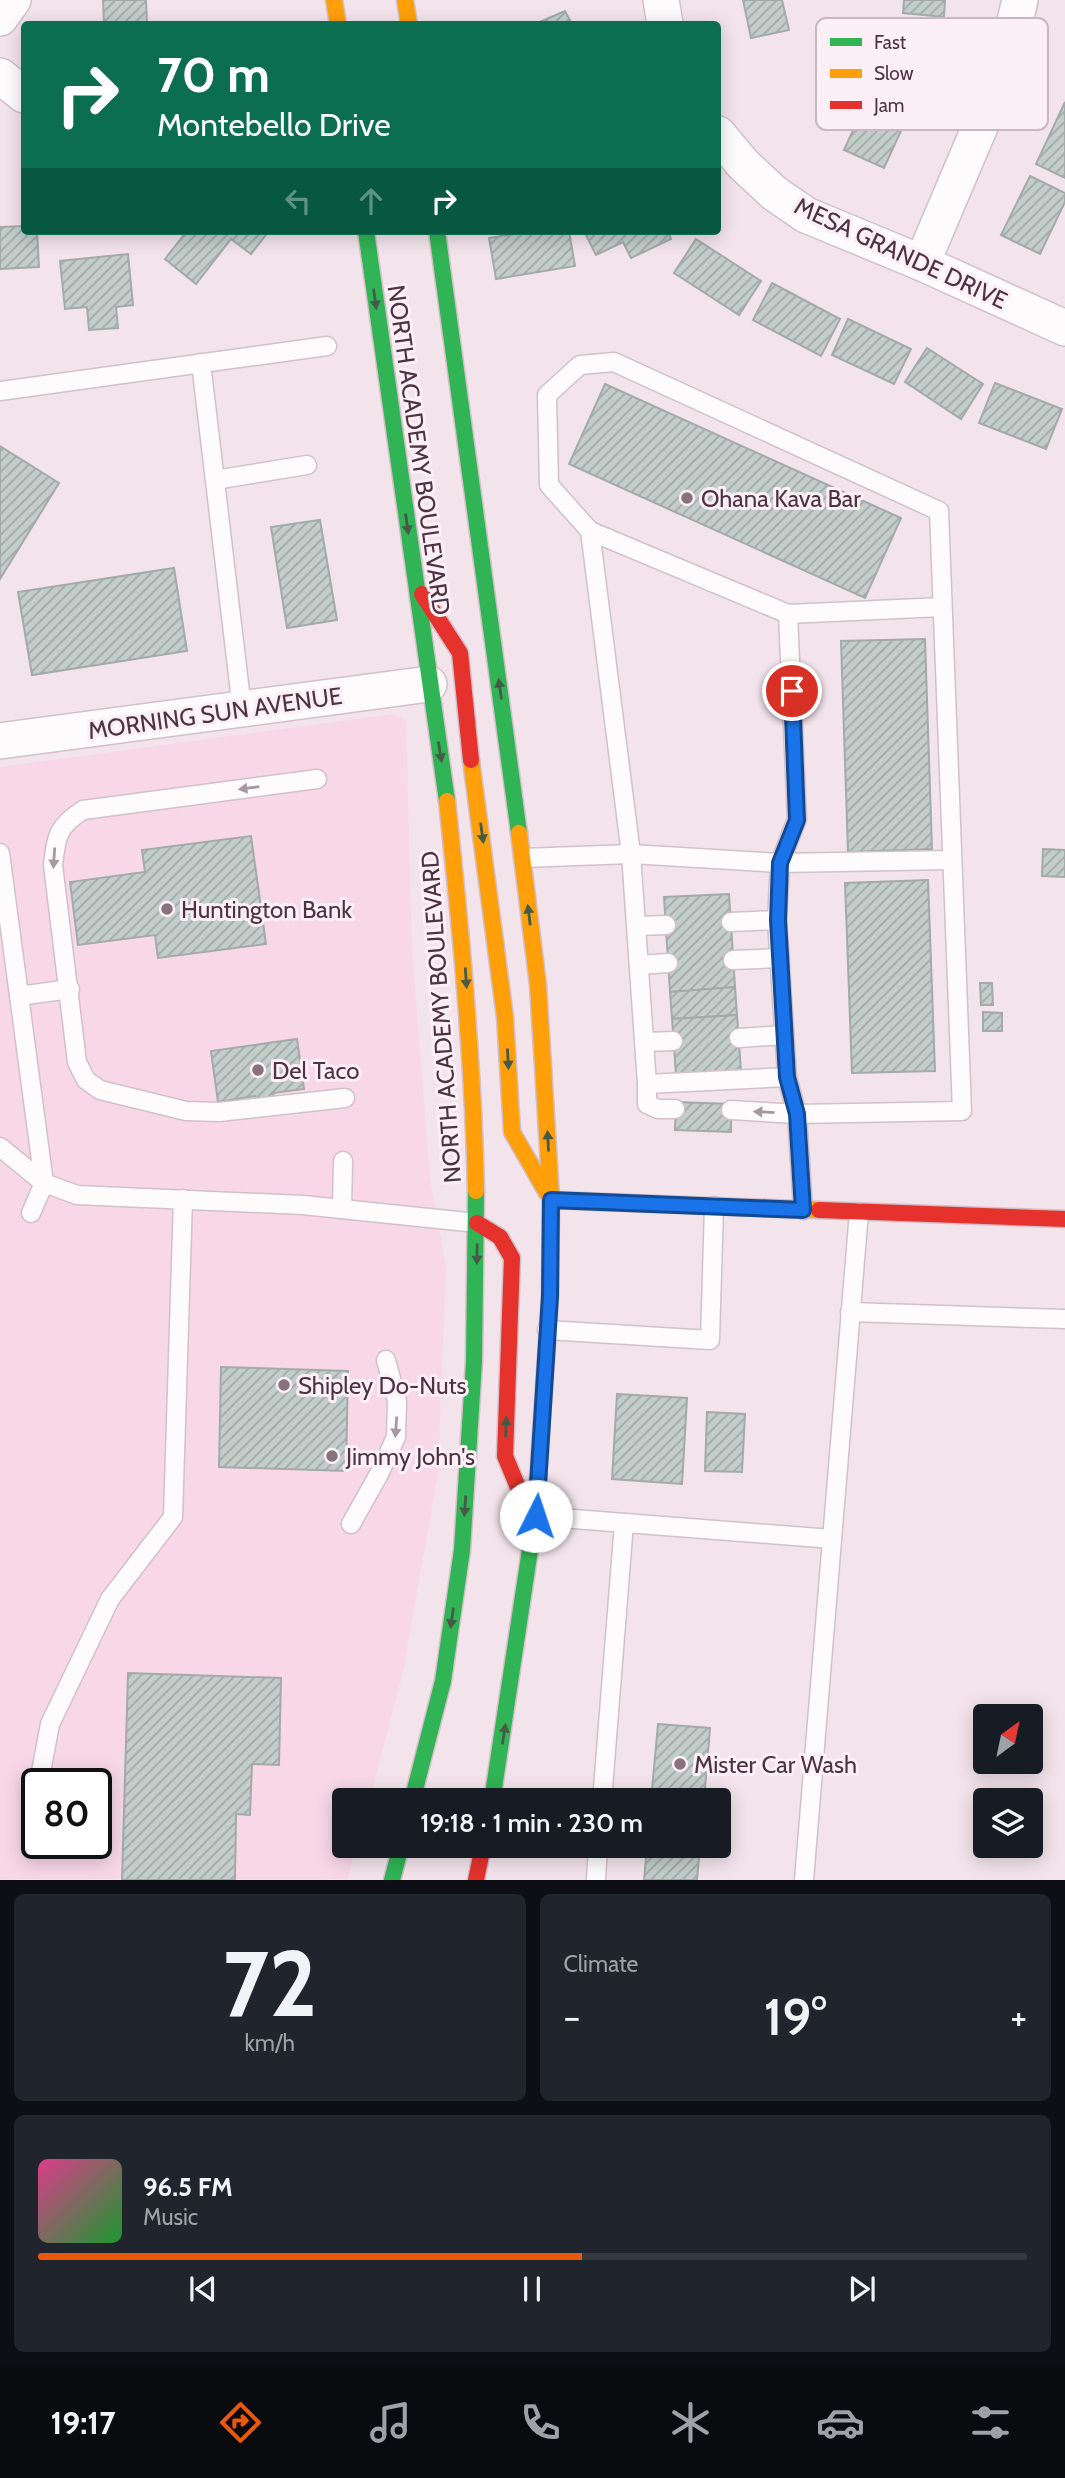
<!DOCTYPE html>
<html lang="en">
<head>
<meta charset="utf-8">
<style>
	:root { --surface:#171b24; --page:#20242c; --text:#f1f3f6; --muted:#9ea1a6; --line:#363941; --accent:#ea580c }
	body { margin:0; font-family:Cabin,sans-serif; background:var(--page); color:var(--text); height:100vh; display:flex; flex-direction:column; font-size:26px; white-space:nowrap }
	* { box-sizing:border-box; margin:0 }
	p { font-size:23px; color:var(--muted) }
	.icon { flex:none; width:38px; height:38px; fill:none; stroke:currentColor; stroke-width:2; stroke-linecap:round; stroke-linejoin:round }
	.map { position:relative; height:1880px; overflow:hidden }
	.sheet { display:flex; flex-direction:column; gap:14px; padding:14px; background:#0d0f14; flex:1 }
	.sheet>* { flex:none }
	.top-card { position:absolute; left:21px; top:21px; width:700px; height:214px; border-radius:7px; box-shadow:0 4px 18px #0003; background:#0b6e4f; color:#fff; overflow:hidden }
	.needle { width:46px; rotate:33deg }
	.buttons { position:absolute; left:973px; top:1704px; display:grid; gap:14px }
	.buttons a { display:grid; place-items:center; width:70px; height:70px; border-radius:7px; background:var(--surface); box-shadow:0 4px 18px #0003; font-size:35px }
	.speed { position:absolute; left:21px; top:1768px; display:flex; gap:14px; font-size:35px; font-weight:700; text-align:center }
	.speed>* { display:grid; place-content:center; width:91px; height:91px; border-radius:50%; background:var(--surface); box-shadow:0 4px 18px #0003; line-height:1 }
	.speed .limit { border:4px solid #111; border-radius:10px; background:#fff; color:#111 }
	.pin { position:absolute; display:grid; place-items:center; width:60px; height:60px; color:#fff; margin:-30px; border:4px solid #fff; border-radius:50%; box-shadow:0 2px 7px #0007 }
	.me { position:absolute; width:77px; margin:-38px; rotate:4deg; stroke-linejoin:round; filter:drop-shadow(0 0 5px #0008) }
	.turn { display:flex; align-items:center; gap:24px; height:147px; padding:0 21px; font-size:32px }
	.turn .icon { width:91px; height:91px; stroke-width:2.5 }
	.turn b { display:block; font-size:49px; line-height:60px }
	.lanes { display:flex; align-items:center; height:66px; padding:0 21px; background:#0003; justify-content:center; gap:35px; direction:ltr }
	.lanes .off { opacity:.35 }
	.big { font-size:52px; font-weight:600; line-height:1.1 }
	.sheet .tile { flex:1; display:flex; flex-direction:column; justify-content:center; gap:10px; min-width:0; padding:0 24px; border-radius:10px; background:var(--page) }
	.sheet .dial { align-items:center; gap:0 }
	.dial b { font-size:91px; line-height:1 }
	.song { display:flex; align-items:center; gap:21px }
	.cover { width:84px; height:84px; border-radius:10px; background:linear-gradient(135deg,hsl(330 70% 55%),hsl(130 70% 35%)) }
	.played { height:7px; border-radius:4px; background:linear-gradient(90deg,var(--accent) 55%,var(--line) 55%) }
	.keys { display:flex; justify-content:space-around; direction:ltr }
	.heat { display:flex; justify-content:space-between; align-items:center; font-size:38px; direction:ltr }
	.sheet .tiles { flex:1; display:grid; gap:14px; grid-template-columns:1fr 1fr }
	.tile:last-child { grid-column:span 2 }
	.trip { position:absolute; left:332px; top:1788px; width:399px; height:70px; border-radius:7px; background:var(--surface); box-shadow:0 4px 18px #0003; font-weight:600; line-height:70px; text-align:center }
	.tabs { display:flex; height:112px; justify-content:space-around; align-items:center; background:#090b0e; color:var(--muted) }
	.tabs .icon { width:49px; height:49px }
	.tabs .selected { color:var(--accent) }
	.tabs b { font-size:32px; color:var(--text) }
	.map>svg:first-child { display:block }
	.built { fill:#f8d8e7; fill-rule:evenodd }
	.building { fill:url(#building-hatch); stroke:#a3aaa8; stroke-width:2 }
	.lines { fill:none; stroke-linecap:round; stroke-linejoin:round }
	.lane-casing { stroke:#d3c0c9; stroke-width:21 }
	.street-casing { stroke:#d3c0c9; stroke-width:38 }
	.fast-casing { stroke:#d3c0c9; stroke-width:19 }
	.slow-casing { stroke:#d3c0c9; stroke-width:19 }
	.jam-casing { stroke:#d3c0c9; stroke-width:19 }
	.lane { stroke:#fdfbfc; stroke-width:18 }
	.street { stroke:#fdfbfc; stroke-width:35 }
	.fast { stroke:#30b455; stroke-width:16 }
	.slow { stroke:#ff9f0a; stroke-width:16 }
	.jam { stroke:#e5322d; stroke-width:16 }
	.oneway { fill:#455a47 }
	.oneway2 { fill:#a6989e }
	.route-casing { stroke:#114b97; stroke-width:18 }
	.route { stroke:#1a73e8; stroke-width:12 }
	.poi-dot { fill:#88727c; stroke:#fdeff6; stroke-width:2.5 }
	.labels { text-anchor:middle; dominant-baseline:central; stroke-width:6; stroke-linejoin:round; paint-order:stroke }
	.street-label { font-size:24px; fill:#4e3441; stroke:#fdeff6 }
	.poi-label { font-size:24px; fill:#4e3441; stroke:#fdeff6; text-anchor:start }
	.key { fill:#fdeff6; stroke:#c8b7c0; stroke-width:2 }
	.key-label { font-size:19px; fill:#4e3441 }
</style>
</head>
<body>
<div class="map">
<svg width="1065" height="1880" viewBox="0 0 1065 1880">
	<defs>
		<pattern id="building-hatch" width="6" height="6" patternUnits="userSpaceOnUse" patternTransform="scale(1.75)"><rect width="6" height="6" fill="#c3cecb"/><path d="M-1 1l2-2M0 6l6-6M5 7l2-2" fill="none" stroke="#a1a8a6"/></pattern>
	</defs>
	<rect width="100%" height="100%" fill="#f3e4eb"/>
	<path class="built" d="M393,714L406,721L412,950L430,1178L446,1266L438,1474L403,1672L369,1801H345V1846H356L348,1879H0V767ZM37,1783H96V1843H37Z"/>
	<g class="building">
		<path d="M103,0H146L147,24H104Z"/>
		<path d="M743,0H782L789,30L751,38Z"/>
		<path d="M904,0H945L944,17L903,13Z"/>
		<path d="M565,11L572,24H535Z"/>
		<path d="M887,56L927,74L884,168L844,150Z"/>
		<path d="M1065,102V178L1036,164Z"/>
		<path d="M1030,176L1065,193V202L1040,254L1001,235Z"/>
		<path d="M24,226V231H37L39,267L0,269V227Z"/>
		<path d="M187,231H269L251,254L231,239L196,284L165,259Z"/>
		<path d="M532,231H569L575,266L496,279L489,238Z"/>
		<path d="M584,231H668L671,239L631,258L623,242L596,255Z"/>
		<path d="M696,239L761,281L739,315L674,273Z"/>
		<path d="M128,254L133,305L116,307L118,328L89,330L87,307L65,309L60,261Z"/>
		<path d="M772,283L840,319L821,356L753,320Z"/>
		<path d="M848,319L911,349L894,384L832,355Z"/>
		<path d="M927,348L983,384L961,419L905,382Z"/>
		<path d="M995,383L1062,409L1046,449L979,423Z"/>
		<path d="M605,384L901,518L865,598L569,464Z"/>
		<path d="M0,446L59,483L0,579Z"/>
		<path d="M320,520L337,620L287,628L271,527Z"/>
		<path d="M174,568L187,651L32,675L18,592Z"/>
		<path d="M925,639L932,849L848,852L841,641Z"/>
		<path d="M251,836L266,944L158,958L155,935L78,945L70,882L145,872L142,850Z"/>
		<path d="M1043,849L1065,850V877L1042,876Z"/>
		<path d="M928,880L935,1071L852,1073L845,883Z"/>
		<path d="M729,894L735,987L670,992L664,897Z"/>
		<path d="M980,983H992L993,1005H981Z"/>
		<path d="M735,987L737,1015L672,1019L670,992Z"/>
		<path d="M983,1012L1002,1013V1031H983Z"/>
		<path d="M737,1015L741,1071L676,1075L672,1019Z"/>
		<path d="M297,1039L304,1089L273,1093L274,1099L255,1101V1096L218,1102L211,1051Z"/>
		<path d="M676,1102L731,1104V1132L675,1130Z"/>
		<path d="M221,1367L348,1371L346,1471L219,1467Z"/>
		<path d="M617,1394L687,1398L682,1484L612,1479Z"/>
		<path d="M707,1412L745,1414L742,1472L705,1471Z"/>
		<path d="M128,1673L281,1678L279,1765L252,1764L250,1815L236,1814L235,1880H122Z"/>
		<path d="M658,1724L710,1728L704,1801H651Z"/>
		<path d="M647,1846H700L697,1880H644Z"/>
	</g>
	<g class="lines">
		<defs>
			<g id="lane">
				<path d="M201,363L242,709"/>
				<path d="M0,391L327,346"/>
				<path d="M215,480L307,465"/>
				<path d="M590,531L549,485L547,395L580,365L614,362L939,511L962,1111L797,1114L731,1110"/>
				<path d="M788,614L942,607"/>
				<path d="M317,779L83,810C58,826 56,836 53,865L77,1062L86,1080L100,1090L186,1111L219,1112L345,1098"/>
				<path d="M0,853L44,1183L77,1195L303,1205L477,1223"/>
				<path d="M523,858L631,854L780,863L777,920L787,1077L797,1114L803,1210"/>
				<path d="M731,922L777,920"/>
				<path d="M637,926L666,925"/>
				<path d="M733,960L780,958"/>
				<path d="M639,965L668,963"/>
				<path d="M19,996L70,989"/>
				<path d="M739,1038L784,1035"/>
				<path d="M645,1042L673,1041"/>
				<path d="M787,1077L647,1084L631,854L590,531L788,614L797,819L780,863L952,860"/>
				<path d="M647,1084V1104L658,1109H675"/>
				<path d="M0,1147L44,1183L31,1213"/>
				<path d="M342,1209L343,1161"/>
				<path d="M850,1312L1065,1319"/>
				<path d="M547,1330L710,1340L714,1206"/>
				<path d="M535,1516L832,1539"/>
				<path d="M351,1524L379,1474L396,1437L397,1401L386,1360"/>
				<path d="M41,1772L50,1724L110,1599L173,1517L183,1199"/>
				<path d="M602,1801L624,1523"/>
				<path d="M596,1880L598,1846"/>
				<path d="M804,1880L859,1212"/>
			</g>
			<g id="street">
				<path d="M661,0L665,24"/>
				<path d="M0,18L13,0"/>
				<path d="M0,76L24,95"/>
				<path d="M718,134L743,164L774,193L806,215L922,263L1065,328"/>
				<path d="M922,263L987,110L1006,59L1020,0"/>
				<path d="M0,741L429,684"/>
			</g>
			<g id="fast">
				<path d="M366,231L447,801"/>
				<path d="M437,231L519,833"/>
				<path d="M412,1801L443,1681L462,1550L474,1362L476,1191"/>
				<path d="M492,1801L536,1510L550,1296L551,1197"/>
				<path d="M392,1880L401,1846"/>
			</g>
			<g id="slow">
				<path d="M334,0L338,24"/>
				<path d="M405,0L409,24"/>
				<path d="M471,760L505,1017L512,1132L547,1193"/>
				<path d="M447,801C461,931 473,1060 476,1191"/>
				<path d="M519,833L538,985L551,1197"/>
				<path d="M551,1200L819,1210"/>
			</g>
			<g id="jam">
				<path d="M422,594L460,653L471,760"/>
				<path d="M819,1210L1065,1219"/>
				<path d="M477,1223L500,1237L512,1258L505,1456L517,1485L536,1510"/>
				<path d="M476,1880L483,1846"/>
			</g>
		</defs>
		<use href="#lane" class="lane-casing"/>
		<use href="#street" class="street-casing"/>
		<use href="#fast" class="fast-casing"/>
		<use href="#slow" class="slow-casing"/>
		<use href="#jam" class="jam-casing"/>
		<use href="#lane" class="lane"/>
		<use href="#street" class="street"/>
		<use href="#fast" class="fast"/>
		<use href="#slow" class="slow"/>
		<use href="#jam" class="jam"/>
	</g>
	<defs><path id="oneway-solid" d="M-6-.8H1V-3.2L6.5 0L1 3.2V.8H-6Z" transform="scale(1.75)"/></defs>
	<g class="oneway">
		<use href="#oneway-solid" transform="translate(375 299) rotate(82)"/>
		<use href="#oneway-solid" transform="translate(407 524) rotate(82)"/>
		<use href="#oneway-solid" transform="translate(500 689) rotate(-98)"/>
		<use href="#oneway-solid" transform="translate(440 752) rotate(81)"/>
		<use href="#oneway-solid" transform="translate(482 833) rotate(82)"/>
		<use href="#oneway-solid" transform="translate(529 915) rotate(-97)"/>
		<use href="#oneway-solid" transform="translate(466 978) rotate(86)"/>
		<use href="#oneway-solid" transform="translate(508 1059) rotate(87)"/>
		<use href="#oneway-solid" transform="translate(548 1141) rotate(-93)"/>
		<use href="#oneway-solid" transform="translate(477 1254) rotate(91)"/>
		<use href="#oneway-solid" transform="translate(506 1427) rotate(-88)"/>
		<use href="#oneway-solid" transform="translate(465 1506) rotate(94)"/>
		<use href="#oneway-solid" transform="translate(452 1618) rotate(98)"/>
		<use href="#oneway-solid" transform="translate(504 1734) rotate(-81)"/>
	</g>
	<g class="oneway2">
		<use href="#oneway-solid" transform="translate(249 788) rotate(173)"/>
		<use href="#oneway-solid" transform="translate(54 858) rotate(94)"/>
		<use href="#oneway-solid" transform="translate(764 1112) rotate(-177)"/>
		<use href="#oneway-solid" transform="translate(396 1427) rotate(94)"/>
	</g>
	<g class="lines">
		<defs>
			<path id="route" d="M536,1516L550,1296L551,1200L803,1210L797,1114L787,1077L778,920L780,863L797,820L792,691"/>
		</defs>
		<use href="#route" class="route-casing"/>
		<use href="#route" class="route"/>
	</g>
	<g class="poi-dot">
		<circle cx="687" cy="498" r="7"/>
		<circle cx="167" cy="909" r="7"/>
		<circle cx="258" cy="1070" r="7"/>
		<circle cx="284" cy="1385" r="7"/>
		<circle cx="332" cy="1456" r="7"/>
		<circle cx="680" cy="1764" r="7"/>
	</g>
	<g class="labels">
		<g class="street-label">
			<text transform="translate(901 253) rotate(25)">MESA GRANDE DRIVE</text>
			<text transform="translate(419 450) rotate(82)">NORTH ACADEMY BOULEVARD</text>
			<text transform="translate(215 713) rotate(-8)">MORNING SUN AVENUE</text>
			<text transform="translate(441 1017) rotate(-94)">NORTH ACADEMY BOULEVARD</text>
		</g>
		<g class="poi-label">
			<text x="701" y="498">Ohana Kava Bar</text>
			<text x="181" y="909">Huntington Bank</text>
			<text x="272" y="1070">Del Taco</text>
			<text x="298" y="1385">Shipley Do-Nuts</text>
			<text x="346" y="1456">Jimmy John's</text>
			<text x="694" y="1764">Mister Car Wash</text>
		</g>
	</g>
	<rect x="816" y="18" width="232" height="112" rx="10" class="key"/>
	<rect x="830" y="38" width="32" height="8" fill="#30b455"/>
	<rect x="830" y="69" width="32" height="9" fill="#ff9f0a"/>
	<rect x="830" y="101" width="32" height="8" fill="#e5322d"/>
	<g class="key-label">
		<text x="874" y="49">Fast</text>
		<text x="874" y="80">Slow</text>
		<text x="874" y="112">Jam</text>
	</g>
</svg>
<div class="buttons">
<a><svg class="needle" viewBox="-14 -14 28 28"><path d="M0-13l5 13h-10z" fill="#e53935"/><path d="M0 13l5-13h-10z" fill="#9ea1a6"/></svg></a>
<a><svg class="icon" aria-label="layers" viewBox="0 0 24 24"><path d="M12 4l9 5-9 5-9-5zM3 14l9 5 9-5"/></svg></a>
</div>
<div class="speed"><div class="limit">80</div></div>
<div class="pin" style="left:792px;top:691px;background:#d93025"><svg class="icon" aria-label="arrive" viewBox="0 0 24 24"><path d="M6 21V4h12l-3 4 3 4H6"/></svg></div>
<svg class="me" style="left:536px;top:1516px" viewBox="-20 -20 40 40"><circle r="19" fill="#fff"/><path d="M0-13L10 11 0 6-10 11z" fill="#1a73e8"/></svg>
<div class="trip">19:18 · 1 min · 230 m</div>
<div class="top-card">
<div class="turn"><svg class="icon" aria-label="right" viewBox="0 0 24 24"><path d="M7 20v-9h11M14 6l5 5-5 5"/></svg><div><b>70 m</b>Montebello Drive</div></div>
<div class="lanes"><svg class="icon off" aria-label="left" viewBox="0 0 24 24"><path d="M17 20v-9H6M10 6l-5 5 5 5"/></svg><svg class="icon off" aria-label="ahead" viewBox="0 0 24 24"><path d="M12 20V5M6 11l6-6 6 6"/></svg><svg class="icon" aria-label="right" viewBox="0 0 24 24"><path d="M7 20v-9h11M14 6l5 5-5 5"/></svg></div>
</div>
</div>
<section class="sheet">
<div class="tiles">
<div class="tile dial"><b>72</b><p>km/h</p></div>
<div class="tile"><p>Climate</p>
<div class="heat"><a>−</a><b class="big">19°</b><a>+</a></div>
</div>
<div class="tile">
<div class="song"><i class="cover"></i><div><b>96.5 FM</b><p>Music</p></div></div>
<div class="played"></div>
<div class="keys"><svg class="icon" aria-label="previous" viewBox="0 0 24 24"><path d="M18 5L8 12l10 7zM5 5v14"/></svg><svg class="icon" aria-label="pause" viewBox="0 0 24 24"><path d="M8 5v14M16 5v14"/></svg><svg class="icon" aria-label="next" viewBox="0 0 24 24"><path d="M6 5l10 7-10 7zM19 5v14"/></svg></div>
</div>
</div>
</section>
<nav class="tabs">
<b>19:17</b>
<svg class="icon selected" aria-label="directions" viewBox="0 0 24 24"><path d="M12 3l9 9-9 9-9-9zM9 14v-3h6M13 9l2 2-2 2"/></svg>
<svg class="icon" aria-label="music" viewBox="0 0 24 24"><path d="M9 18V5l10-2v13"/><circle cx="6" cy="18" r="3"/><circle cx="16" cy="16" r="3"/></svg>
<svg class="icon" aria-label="phone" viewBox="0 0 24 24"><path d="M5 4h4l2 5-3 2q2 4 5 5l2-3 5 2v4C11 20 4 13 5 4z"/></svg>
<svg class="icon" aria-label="climate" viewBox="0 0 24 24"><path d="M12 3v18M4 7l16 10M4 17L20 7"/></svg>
<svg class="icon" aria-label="car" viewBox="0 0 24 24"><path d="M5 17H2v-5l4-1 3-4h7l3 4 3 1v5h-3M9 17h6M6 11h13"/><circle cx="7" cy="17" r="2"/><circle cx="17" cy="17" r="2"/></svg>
<svg class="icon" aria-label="filters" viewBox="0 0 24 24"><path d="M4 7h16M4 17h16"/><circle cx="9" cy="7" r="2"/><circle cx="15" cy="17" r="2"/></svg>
</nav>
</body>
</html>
